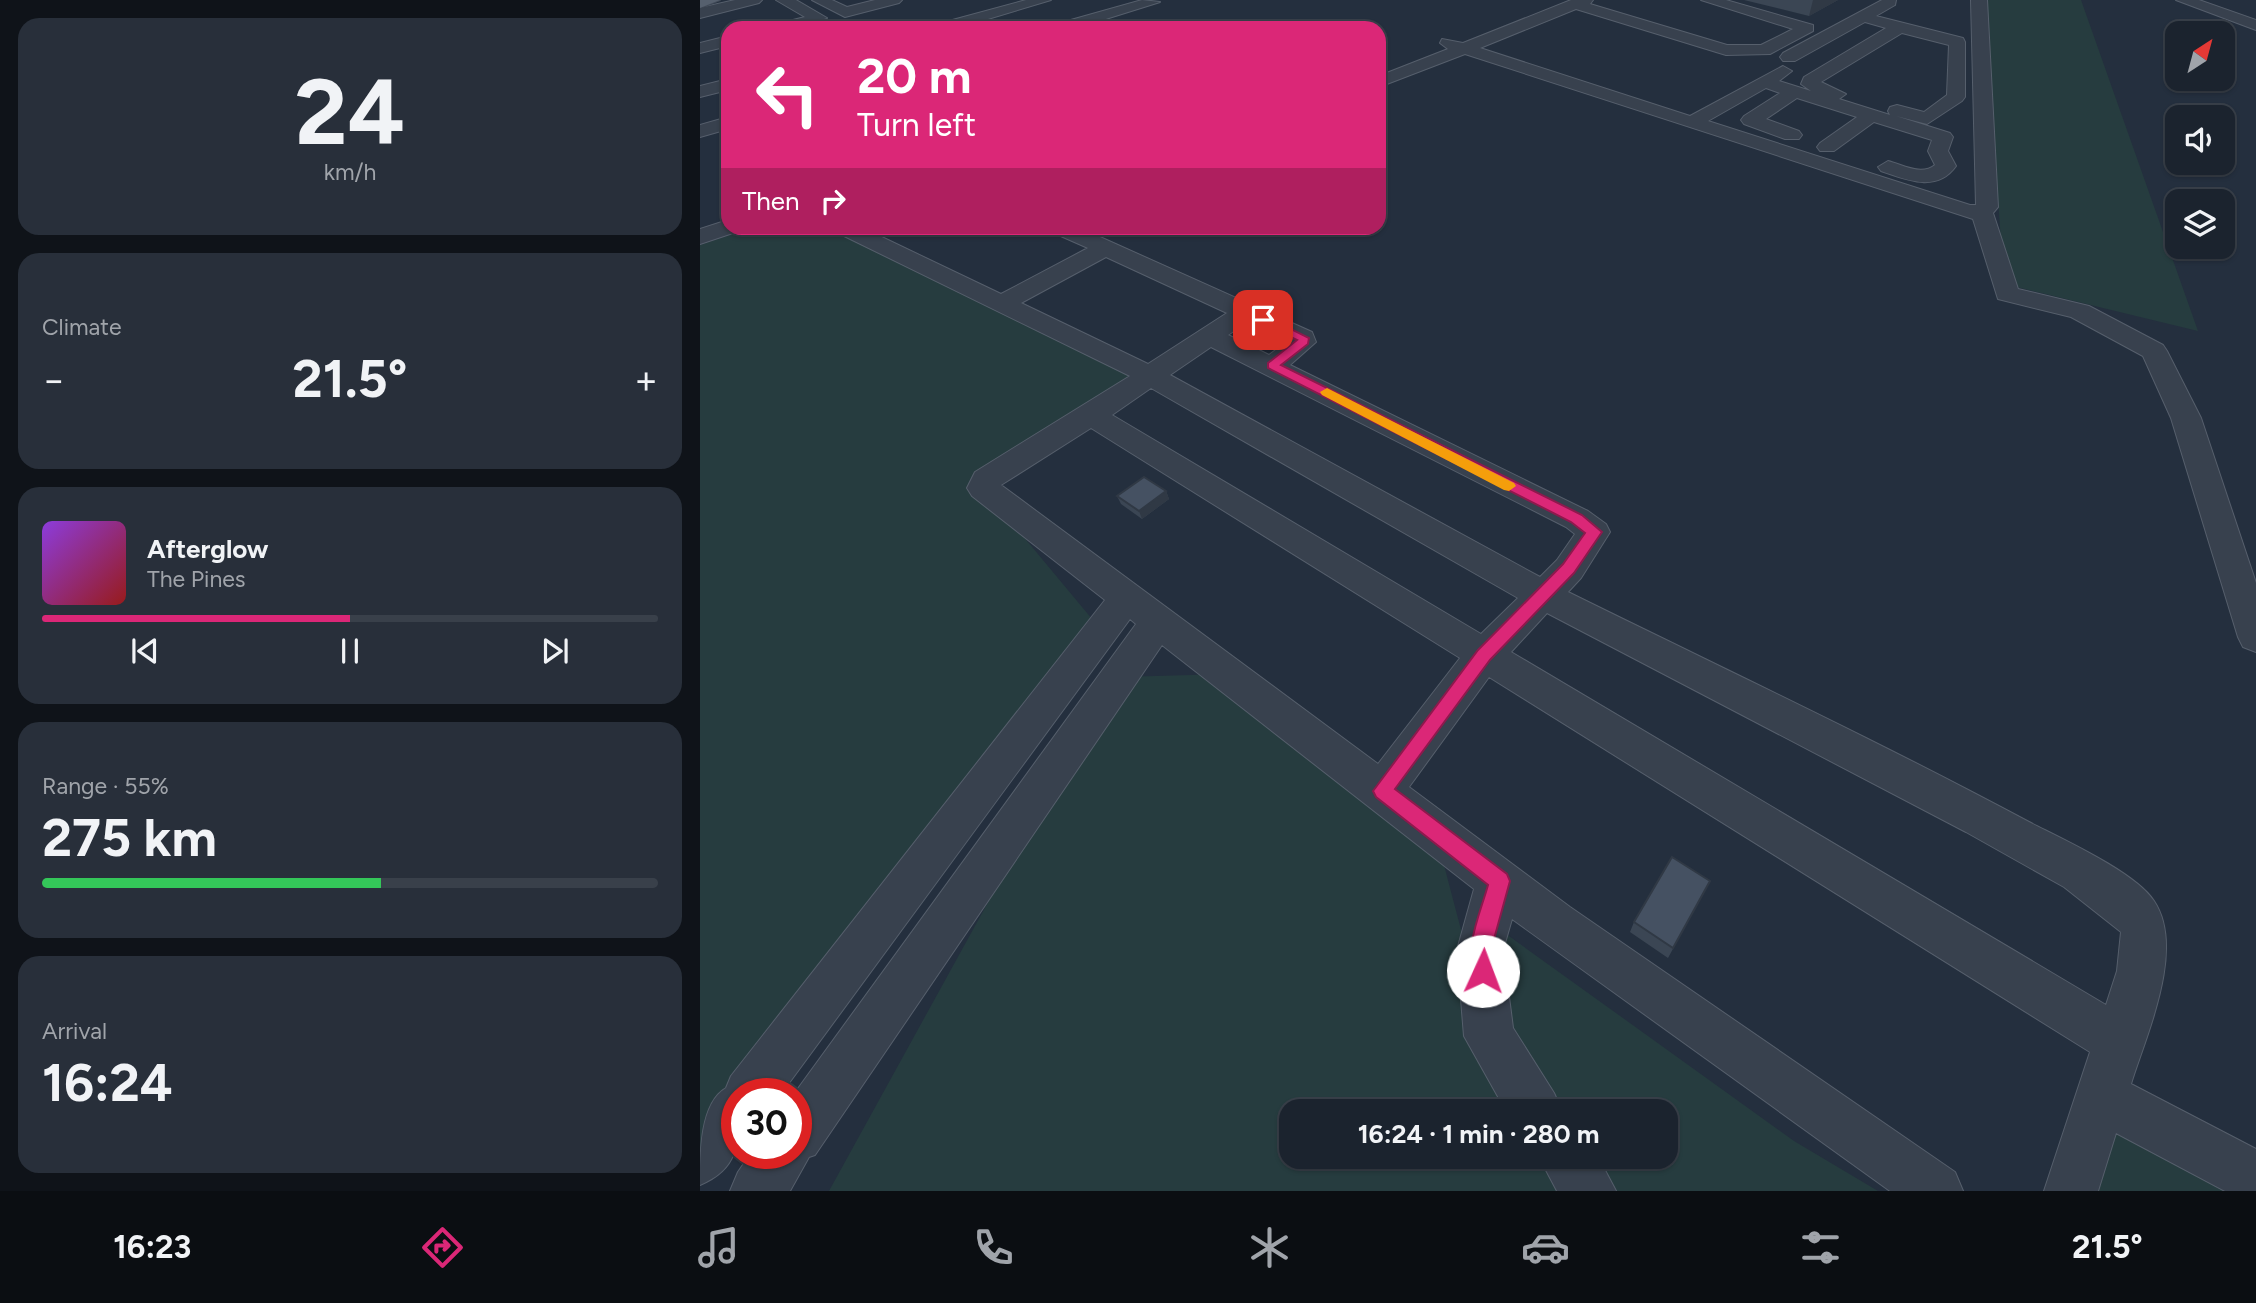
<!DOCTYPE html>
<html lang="en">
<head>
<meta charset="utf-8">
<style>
	:root { --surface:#1b232e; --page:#282f3a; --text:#f1f3f6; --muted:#a0a4aa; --line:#39404a; --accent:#db2777 }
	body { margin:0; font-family:Figtree,sans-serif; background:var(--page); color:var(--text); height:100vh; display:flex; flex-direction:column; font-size:26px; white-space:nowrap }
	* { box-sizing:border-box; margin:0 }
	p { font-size:23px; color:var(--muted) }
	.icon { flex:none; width:38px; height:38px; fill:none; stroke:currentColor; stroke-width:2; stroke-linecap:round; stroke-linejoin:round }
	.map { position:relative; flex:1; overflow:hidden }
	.drawer { display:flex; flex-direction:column; gap:18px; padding:18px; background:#0f1319; width:700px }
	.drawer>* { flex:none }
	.banner { position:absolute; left:21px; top:21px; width:665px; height:214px; border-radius:21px; box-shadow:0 2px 5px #0004,0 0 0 2px var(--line); background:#db2777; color:#fff; overflow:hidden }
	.needle { width:46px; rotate:36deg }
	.fabs { position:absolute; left:1465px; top:21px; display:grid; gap:14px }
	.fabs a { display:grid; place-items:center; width:70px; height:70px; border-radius:14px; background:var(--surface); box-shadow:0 2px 5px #0004,0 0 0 2px var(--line); font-size:35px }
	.speed { position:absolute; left:21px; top:1078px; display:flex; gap:14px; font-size:35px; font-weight:700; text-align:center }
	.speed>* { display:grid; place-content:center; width:91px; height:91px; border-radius:50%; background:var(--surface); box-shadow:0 2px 5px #0004,0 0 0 2px var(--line); line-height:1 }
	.speed .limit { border:10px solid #d22; background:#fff; color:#111 }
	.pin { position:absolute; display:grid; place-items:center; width:60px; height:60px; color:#fff; margin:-30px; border-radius:14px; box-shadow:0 4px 10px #0006 }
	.me { position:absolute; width:77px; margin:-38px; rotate:2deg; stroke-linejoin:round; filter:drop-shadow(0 0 5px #0008) }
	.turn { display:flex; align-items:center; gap:24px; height:147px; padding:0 21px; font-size:32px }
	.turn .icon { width:91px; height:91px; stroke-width:2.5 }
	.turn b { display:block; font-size:49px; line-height:60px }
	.then { display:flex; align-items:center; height:66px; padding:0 21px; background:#0003; gap:14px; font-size:26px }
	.big { font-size:52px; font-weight:700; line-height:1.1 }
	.drawer .widget { flex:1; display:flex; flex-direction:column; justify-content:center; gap:10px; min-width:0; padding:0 24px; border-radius:21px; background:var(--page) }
	.drawer .dial { align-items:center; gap:0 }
	.dial b { font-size:91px; line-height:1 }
	.song { display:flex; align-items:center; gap:21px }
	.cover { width:84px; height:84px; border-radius:10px; background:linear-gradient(135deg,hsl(270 70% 55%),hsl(0 70% 35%)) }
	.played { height:7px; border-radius:4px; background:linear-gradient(90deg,var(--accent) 50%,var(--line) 50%) }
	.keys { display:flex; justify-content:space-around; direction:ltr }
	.heat { display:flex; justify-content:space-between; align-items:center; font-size:38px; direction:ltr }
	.charge { height:10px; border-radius:5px; background:linear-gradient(90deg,#34c759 55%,var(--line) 0) }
	.trip { position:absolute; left:579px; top:1099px; width:399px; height:70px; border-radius:21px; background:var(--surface); box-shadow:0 2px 5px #0004,0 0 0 2px var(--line); font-weight:700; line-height:70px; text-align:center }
	.menu { display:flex; height:112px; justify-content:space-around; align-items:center; background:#0b0e12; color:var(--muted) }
	.menu .icon { width:49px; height:49px }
	.menu .selected { color:var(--accent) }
	.menu b { font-size:32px; color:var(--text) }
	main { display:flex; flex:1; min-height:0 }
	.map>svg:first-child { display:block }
	.green { fill:#263c3f }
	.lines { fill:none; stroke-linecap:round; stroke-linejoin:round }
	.minor-casing { stroke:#565f6c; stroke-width:2 }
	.major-casing { stroke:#414a57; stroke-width:2 }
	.minor { fill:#38414e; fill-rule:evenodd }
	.major { fill:#56606e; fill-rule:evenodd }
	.wall { fill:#3b4654 }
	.shaded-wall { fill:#303945 }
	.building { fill:#455162; stroke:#303945; stroke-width:2 }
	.route { fill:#db2777; stroke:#8e194d; stroke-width:2 }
	.slow { fill:#f59e0b }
</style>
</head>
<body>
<main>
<section class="drawer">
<div class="widget dial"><b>24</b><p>km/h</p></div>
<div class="widget"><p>Climate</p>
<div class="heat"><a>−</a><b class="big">21.5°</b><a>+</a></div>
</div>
<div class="widget">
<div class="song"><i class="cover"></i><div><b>Afterglow</b><p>The Pines</p></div></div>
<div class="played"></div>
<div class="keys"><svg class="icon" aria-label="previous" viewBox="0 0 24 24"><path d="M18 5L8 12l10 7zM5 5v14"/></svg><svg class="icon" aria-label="pause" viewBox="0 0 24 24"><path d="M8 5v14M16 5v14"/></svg><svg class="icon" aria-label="next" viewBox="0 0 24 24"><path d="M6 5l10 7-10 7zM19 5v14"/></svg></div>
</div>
<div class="widget"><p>Range · 55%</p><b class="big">275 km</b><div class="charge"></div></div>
<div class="widget"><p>Arrival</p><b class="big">16:24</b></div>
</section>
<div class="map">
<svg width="1556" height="1191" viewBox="0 0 1556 1191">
	<rect width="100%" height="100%" fill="#242f3e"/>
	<g class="green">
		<path d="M1284,0H1381L1498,331L1304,284Z"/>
		<path d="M51,228H127L451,376L287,493L402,631L37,1094V1109L0,1158V245Z"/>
		<path d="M528,674L735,831L789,1036L831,1111H592V1157H856L874,1191H129L389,719L419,677Z"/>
		<path d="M788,921L1094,1141L1178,1191H896L871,1157H966V1111H837L828,1099Z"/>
		<path d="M1393,1124L1551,1191H1396Z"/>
	</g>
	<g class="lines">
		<defs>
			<g id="minor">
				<path d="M35,0H62L59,3L0,18V8Z"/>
				<path d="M76,0H96L127,18L98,28H71L73,25L105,17Z"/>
				<path d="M112,0H132L147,7L175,0H202L199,3L145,17Z"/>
				<path d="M326,0H351L258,28H232L234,25Z"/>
				<path d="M442,0L460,2L377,28H351L353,25Z"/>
				<path d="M871,0H893L890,4L1027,45H1061L1093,29L1001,0H1026L1113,25V31L1070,54L1026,55L876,9L780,48L990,116L1083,66L1092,71L1079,81L1111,91L1101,84L1104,77L1186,28L1165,22L1095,61H1083L1080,57L1083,53L1182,0H1196L1195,5L1176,16L1263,38L1265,42V97L1262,101L1227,124L1196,116L1250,133L1253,137L1248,151L1256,166C1237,193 1207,180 1181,171L1178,167L1188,161C1204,165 1221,176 1235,165L1228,151L1232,140L1174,122L1134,151H1120L1117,147L1120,143L1157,117L1097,98L1066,119L1099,131L1102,135L1099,139H1085L1044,124L1041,120L1044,116L1080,93L1066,88L1008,121L1270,205H1276L1271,0H1287L1298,207L1293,213L1318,289L1389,306L1463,345L1467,351L1501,418L1556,583V652L1543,647L1538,637L1471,418L1443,356L1371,317L1298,299L1273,219L765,54L679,87V76L748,49L740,43L742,39L763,43ZM1202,33L1249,45L1247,95L1224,112L1197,105L1190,107L1188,111L1190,115L1139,99L1146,94L1121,82Z"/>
				<path d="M1476,0H1499L1556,20V30Z"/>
				<path d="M28,36V46L0,53V43Z"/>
				<path d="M28,79V90L0,97V86Z"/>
				<path d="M28,117V129L0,137V125Z"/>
				<path d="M28,220V228H39L36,232L0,244V229Z"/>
				<path d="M135,228H163L301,294L388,248L354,233L351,228H380L612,332L616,342L590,365L888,511L906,524L910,532L881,578L868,592C1022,668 1178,741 1329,822C1362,839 1435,872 1454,901C1486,949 1446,1035 1431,1084L1556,1149V1191H1525L1416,1133L1398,1191H1344L1390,1052L789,677L709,787L870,907L1255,1172L1263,1191H1190L812,919L803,950L813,1028L854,1093L862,1111H806L764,1036L757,950L774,889L462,645L115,1155L109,1157L90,1191H30L38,1172L51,1153H96L94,1094L436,624L430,619L81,1094H37C37,1136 45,1166 0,1185C0,1153 0,1103 26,1088L31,1076L405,600L272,496L267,488L275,472L430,376L138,233ZM406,257L527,313L448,364L321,303ZM547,322L588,341L569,355L528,335ZM511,347L866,527L875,534L857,560L840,577L470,375ZM451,388L818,598L781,634L412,415ZM391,428L760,658L678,764L301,485ZM847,613L1266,832L1364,887L1421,932L1417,971L1406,1005L811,652Z"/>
				<path d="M839,1157H898L916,1191H857Z"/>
			</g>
			<path id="major" d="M0,0H20L0,8Z"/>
		</defs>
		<use href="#minor" class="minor-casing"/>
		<use href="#major" class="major-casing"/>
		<use href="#minor" class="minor"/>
		<use href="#major" class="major"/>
	</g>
	<g class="wall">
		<path d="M1044,0H1138L1109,16Z"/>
		<path d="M466,491L469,499L442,519L421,504L417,496Z"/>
		<path d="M1010,881L968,958L930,932L934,922Z"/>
	</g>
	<g class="shaded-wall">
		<path d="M1113,0H1138L1109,16Z"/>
		<path d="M466,491L469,499L442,519L439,511Z"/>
	</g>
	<g class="building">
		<path d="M444,477L466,491L439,511L417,496Z"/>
		<path d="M972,857L1010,881L973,948L934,922Z"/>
	</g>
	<path class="route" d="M559,317H567L609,338L608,344L581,365L882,515L902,532L874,573L790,660L695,789L807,874L810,881L791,950L793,971L790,979L783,982L775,979C763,949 780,914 788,885L676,797L673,791L778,650L863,564L885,533L871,522L568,368V363L597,340L559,322Z"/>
	<path class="slow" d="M627,388L814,483L816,486L809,491L804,490L622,395L620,392Z"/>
</svg>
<div class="fabs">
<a><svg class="needle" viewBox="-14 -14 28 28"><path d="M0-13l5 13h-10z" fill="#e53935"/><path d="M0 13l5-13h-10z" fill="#a0a4aa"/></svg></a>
<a><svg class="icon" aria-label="sound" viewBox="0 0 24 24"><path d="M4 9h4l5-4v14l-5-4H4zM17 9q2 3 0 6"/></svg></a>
<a><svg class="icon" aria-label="layers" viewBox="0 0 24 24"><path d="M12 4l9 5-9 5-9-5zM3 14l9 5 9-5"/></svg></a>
</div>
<div class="speed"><div class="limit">30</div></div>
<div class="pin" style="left:563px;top:320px;background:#d93025"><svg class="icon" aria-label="arrive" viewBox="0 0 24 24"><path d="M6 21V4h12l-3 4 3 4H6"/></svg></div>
<svg class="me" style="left:783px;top:971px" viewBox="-20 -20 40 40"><circle r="19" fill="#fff"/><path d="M0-13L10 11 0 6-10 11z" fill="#db2777"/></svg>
<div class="trip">16:24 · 1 min · 280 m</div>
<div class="banner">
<div class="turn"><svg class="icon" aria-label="left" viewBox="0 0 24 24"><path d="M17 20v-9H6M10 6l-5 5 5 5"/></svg><div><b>20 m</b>Turn left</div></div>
<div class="then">Then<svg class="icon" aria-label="right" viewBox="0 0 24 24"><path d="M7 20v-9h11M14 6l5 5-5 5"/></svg></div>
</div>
</div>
</main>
<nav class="menu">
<b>16:23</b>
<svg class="icon selected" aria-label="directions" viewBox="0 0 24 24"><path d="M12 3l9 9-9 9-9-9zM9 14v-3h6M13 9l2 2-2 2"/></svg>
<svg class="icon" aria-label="music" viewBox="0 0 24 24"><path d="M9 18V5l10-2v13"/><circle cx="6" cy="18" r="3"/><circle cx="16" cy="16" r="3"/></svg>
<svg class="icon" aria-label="phone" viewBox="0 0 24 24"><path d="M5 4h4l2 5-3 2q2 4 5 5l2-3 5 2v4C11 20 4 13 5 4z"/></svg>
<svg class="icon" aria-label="climate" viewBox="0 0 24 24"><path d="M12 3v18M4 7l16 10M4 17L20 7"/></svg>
<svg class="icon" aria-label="car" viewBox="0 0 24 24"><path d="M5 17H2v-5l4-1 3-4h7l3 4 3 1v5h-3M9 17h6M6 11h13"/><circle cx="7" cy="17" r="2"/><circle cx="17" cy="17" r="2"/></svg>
<svg class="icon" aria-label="filters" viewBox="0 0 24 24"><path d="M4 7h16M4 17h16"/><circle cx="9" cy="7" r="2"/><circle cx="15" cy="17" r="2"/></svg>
<b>21.5°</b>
</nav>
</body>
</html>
